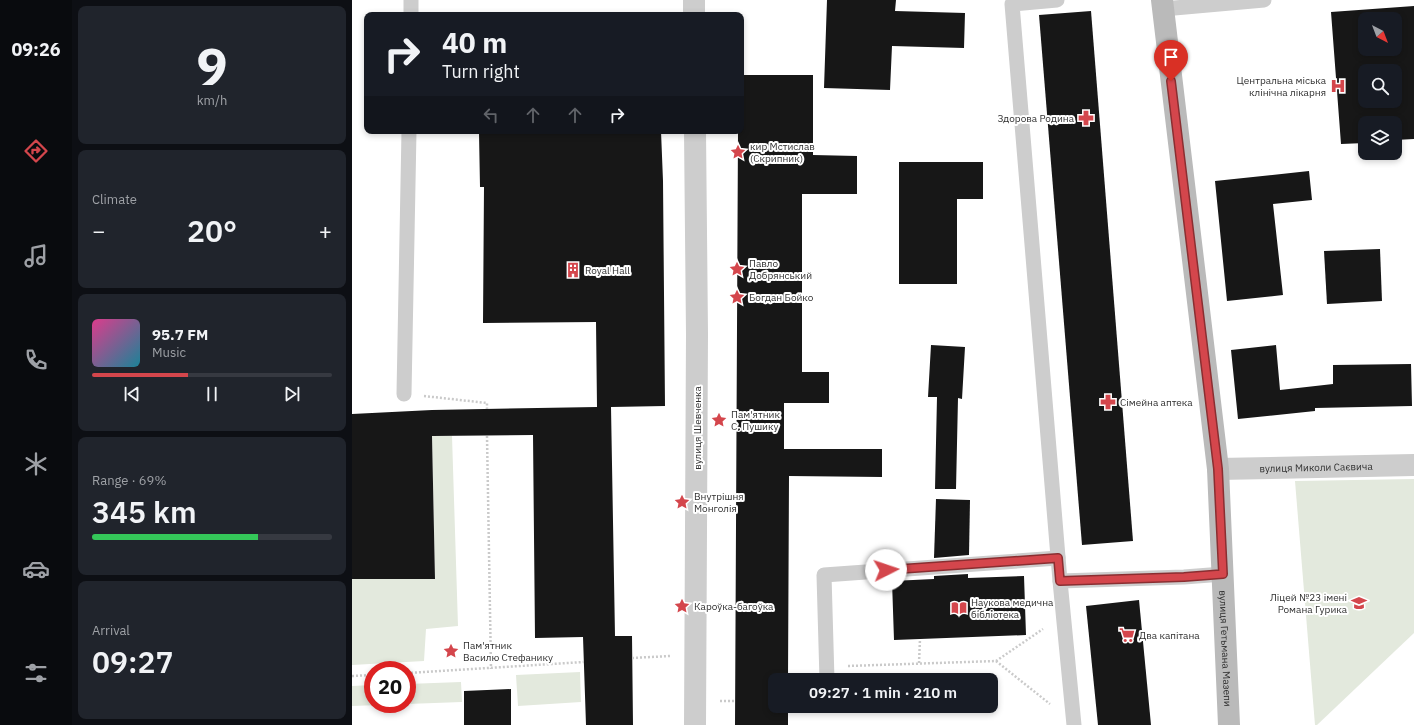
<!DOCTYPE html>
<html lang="en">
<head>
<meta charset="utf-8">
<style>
	:root { --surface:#171b24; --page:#20242c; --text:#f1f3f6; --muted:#9ea1a6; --line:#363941; --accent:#d4464c }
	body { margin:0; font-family:"IBM Plex Sans",sans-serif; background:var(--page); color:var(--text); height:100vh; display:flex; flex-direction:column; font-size:15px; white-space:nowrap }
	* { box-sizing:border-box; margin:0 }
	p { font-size:13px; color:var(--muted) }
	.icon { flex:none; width:22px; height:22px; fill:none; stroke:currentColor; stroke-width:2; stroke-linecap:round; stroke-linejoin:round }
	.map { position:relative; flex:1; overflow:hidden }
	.drawer { display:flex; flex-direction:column; gap:6px; padding:6px; background:#0d0f14; width:280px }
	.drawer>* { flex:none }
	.guide { position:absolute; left:12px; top:12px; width:380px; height:122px; border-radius:8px; box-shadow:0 2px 6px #0003; background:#171b24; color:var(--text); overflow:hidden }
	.needle { width:26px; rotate:138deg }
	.fabs { position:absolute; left:1006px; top:12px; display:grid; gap:8px }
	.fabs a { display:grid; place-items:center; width:44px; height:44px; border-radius:8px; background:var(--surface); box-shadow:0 2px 6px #0003; font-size:20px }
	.speed { position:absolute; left:12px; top:661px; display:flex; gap:8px; font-size:20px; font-weight:700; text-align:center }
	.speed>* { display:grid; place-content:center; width:52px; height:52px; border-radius:50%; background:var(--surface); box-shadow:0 2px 6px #0003; line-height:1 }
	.speed .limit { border:6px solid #d22; background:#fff; color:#111 }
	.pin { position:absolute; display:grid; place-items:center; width:34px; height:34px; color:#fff; margin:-41px -17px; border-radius:50% 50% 50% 0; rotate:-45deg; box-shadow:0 0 4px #0007 }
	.pin .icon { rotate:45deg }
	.me { position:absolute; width:44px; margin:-22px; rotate:86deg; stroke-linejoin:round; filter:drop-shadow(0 0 3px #0008) }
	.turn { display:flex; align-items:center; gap:14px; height:84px; padding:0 12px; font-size:18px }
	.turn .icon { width:52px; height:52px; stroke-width:2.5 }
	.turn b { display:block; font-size:28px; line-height:34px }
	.lanes { display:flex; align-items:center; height:38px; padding:0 12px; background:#0003; justify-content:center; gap:20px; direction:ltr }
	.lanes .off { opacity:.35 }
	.big { font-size:30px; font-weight:600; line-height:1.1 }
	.drawer .card { flex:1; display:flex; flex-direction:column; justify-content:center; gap:6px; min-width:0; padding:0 14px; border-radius:8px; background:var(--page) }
	.drawer .dial { align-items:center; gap:0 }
	.dial b { font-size:52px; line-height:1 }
	.song { display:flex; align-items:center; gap:12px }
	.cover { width:48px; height:48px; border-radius:6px; background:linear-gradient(135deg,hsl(330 70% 55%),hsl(190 70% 35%)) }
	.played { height:4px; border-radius:2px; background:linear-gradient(90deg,var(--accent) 40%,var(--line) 40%) }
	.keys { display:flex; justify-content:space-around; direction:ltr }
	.heat { display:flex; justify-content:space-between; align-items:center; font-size:22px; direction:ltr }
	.charge { height:6px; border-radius:3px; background:linear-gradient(90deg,#34c759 69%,var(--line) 0) }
	.trip { position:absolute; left:416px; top:673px; width:230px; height:40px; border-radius:8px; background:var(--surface); box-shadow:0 2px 6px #0003; font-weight:600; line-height:40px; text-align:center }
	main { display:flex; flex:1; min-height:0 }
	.tab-bar { display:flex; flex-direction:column; width:72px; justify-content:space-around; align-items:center; background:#090b0e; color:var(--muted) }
	.tab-bar .icon { width:28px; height:28px }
	.tab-bar .on { color:var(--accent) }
	.tab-bar b { font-size:18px; color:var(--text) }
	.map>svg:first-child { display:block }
	.green { fill:#e3e9dd }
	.building { fill:#171717; fill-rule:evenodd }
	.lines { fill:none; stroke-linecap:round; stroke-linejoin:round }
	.path { stroke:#cacaca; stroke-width:2.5; stroke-dasharray:2 2; stroke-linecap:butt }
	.service { stroke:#cdcdcd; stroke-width:15 }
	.minor { stroke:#cdcdcd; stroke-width:22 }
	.secondary { stroke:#bababa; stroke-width:22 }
	.route-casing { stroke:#8a2e31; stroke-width:10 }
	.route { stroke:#d4464c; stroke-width:7 }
	.labels { text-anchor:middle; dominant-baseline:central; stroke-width:4; stroke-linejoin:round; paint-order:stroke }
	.poi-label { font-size:10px; fill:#303030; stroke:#fff; text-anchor:start }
	.street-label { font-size:10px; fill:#303030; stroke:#fff }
</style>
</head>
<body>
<main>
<nav class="tab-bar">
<b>09:26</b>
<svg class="icon on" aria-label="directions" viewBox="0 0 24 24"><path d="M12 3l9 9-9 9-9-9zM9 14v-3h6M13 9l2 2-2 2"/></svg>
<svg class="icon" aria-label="music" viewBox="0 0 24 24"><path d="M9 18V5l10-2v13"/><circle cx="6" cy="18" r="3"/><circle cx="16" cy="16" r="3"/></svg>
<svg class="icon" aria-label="phone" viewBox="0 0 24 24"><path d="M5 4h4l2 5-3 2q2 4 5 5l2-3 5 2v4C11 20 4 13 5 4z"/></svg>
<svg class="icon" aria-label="climate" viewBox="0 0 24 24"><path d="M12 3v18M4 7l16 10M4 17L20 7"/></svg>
<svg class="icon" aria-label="car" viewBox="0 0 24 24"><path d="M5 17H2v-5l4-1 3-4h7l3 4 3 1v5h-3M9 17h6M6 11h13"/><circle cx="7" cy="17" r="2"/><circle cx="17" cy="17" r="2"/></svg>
<svg class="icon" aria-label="filters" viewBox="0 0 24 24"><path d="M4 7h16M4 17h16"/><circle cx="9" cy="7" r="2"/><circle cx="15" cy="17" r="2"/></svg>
</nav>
<section class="drawer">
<div class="card dial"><b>9</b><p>km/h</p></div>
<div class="card"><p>Climate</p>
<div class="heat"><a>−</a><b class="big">20°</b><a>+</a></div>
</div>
<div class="card">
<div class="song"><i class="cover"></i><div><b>95.7 FM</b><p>Music</p></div></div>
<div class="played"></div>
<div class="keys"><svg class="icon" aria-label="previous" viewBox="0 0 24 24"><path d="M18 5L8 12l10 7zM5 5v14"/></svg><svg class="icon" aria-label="pause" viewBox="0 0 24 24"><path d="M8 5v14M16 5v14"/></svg><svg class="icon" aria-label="next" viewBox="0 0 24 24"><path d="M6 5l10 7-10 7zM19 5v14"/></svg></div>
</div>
<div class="card"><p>Range · 69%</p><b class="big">345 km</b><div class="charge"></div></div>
<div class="card"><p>Arrival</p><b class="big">09:27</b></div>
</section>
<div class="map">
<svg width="1062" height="725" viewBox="0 0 1062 725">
	<rect width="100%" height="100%" fill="#fff"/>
	<g class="green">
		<path d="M80,436H100L106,626L74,629L72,661L0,665V579L83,578Z"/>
		<path d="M1062,479V633L965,725H963L943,481Z"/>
		<path d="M228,672L229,702L166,706L164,675Z"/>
		<path d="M109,682L110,702L0,706V686L21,685V704H55V684Z"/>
	</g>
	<g class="building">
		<path d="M475,0H544L543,11L613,13L612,48L540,46L538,90L472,88Z"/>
		<path d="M1062,6V139L1043,140V123H1013V143L989,144L979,12ZM1013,19H1043V49H1013ZM1013,71H1043V101H1013Z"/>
		<path d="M739,11L781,541L730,545L687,15Z"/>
		<path d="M389,75H461V155L505,156V194H450V372H477V403H432V449H530V477L437,476L436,680H423V706H436V725H383L386,131H389Z"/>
		<path d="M170,131H309L311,181L313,406L259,407L263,636H280L281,725H234L231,637L183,638L181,435L80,436L83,579H0V414L80,410L245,407L244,322L131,323L132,187H128L127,133Z"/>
		<path d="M547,162H631V199H605V284H547Z"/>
		<path d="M957,171L960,200L921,204L931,295L875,301L863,181Z"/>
		<path d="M1028,249L1030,301L975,304L972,251Z"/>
		<path d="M579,345L613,347L610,399L606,398L604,489H583L585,397H576Z"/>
		<path d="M924,345L928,390L981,384V365L1059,364L1060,406L963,408V411L886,419L879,350Z"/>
		<path d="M584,499L618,500L617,555L582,558Z"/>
		<path d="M616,574V578L672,576L674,635L542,640L540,581L582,579V576Z"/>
		<path d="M787,600L799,725H746L734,606Z"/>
		<path d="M159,689V725H112V691Z"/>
	</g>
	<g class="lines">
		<g class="path">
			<path d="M72,396L135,403V409"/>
			<path d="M135,436L139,669"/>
			<path d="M280,658L318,656"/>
			<path d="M644,661L698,704"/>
			<path d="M567,663L568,639"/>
			<path d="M496,666L644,661L691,629"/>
			<path d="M55,673L232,662"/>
			<path d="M0,676L21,675"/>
			<path d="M368,701H383"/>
		</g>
		<g class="service">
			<path d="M705,0L660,4L708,581L722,725"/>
			<path d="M811,9L912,0"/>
			<path d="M59,15V0"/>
			<path d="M52,394L57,131"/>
			<path d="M708,581L832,577L871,574"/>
			<path d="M475,680L472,575L706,558"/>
		</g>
		<g class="minor">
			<path d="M342,0V15"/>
			<path d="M343,131L345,334L343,725"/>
			<path id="s1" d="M866,469L1062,465"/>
		</g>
		<path class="secondary" id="s2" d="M810,0L866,469L877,725"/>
	</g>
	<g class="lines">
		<defs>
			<path id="route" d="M534,570L706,558L708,581L832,577L871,574L866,469L819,81"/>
		</defs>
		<use href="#route" class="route-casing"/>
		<use href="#route" class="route"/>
	</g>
	<defs>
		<symbol id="hospital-bare" viewBox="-9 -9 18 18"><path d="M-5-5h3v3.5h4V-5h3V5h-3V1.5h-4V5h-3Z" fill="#d4464c" stroke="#fff" stroke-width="2.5" paint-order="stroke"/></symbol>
		<symbol id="pharmacy-bare" viewBox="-9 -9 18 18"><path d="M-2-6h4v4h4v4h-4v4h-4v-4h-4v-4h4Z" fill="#d4464c" stroke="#fff" stroke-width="2.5" paint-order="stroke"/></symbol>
		<symbol id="sight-bare" viewBox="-9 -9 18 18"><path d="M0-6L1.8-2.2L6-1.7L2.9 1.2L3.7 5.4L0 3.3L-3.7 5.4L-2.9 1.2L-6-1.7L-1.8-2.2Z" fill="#d4464c" stroke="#fff" stroke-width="2.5" paint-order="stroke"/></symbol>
		<symbol id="building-bare" viewBox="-9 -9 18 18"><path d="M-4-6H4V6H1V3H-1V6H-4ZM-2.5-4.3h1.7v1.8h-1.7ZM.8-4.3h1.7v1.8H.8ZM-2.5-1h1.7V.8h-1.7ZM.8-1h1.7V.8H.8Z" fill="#d4464c" stroke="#fff" stroke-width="2.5" paint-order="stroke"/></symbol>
		<symbol id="school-bare" viewBox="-9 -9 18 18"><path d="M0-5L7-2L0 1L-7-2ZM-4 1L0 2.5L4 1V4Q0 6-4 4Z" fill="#d4464c" stroke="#fff" stroke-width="2.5" paint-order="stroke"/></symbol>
		<symbol id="library-bare" viewBox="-9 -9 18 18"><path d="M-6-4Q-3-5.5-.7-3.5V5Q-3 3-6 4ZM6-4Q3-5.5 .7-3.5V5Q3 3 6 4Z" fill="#d4464c" stroke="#fff" stroke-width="2.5" paint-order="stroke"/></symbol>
		<symbol id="supermarket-bare" viewBox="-9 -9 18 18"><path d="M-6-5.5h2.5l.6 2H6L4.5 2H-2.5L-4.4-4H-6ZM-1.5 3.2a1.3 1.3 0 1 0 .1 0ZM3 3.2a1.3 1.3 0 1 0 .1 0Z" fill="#d4464c" stroke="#fff" stroke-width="2.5" paint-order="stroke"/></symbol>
	</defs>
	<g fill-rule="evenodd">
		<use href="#hospital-bare" x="975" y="75" width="22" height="22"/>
		<use href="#pharmacy-bare" x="723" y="107" width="22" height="22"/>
		<use href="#sight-bare" x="375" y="141" width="22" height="22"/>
		<use href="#sight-bare" x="374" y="258" width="22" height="22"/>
		<use href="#building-bare" x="210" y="259" width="22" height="22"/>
		<use href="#sight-bare" x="374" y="286" width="22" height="22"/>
		<use href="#pharmacy-bare" x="745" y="391" width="22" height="22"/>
		<use href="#sight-bare" x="356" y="409" width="22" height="22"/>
		<use href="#sight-bare" x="319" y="491" width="22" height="22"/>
		<use href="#school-bare" x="996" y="592" width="22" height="22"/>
		<use href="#sight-bare" x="319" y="595" width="22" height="22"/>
		<use href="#library-bare" x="596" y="597" width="22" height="22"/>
		<use href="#supermarket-bare" x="764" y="624" width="22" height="22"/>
		<use href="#sight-bare" x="88" y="640" width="22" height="22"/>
	</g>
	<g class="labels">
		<g class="poi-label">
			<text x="974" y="80" text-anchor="end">Центральна міська<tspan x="974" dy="12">клінічна лікарня</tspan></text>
			<text x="722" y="118" text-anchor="end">Здорова Родина</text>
			<text x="398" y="146">кир Мстислав<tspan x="398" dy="12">(Скрипник)</tspan></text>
			<text x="397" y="263">Павло<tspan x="397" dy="12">Добрянський</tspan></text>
			<text x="233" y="270">Royal Hall</text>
			<text x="397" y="297">Богдан Бойко</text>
			<text x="768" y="402">Сімейна аптека</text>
			<text x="379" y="414">Пам'ятник<tspan x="379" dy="12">С. Пушику</tspan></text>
			<text x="342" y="496">Внутрішня<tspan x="342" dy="12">Монголія</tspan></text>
			<text x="995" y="597" text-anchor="end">Ліцей №23 імені<tspan x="995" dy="12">Романа Гурика</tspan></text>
			<text x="619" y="602">Наукова медична<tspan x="619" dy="12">бібліотека</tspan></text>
			<text x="342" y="606">Кароўка-багоўка</text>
			<text x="787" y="635">Два капітана</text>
			<text x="111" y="645">Пам'ятник<tspan x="111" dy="12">Василю Стефанику</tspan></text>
		</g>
		<g class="street-label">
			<text transform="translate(345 428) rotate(-90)">вулиця Шевченка</text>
			<text stroke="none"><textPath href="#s1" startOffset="98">вулиця Миколи Саєвича</textPath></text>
			<text stroke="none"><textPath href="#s2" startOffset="652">вулиця Гетьмана Мазепи</textPath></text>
		</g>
	</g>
</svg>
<div class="fabs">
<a><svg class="needle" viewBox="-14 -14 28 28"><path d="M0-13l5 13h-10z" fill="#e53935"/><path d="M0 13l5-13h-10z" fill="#9ea1a6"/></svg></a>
<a><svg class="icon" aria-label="search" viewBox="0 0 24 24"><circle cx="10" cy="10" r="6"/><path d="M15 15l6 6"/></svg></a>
<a><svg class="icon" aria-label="layers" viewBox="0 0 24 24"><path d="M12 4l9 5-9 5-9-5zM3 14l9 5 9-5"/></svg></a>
</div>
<div class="speed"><div class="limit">20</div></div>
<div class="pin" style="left:819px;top:81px;background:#d93025"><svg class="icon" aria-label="arrive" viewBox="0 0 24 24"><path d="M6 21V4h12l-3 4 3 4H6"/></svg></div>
<svg class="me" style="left:534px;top:570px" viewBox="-20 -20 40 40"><circle r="19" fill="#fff"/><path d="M0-13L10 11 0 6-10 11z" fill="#d4464c"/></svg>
<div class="trip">09:27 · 1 min · 210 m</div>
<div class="guide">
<div class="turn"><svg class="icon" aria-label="right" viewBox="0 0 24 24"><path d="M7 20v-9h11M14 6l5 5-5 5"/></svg><div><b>40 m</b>Turn right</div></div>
<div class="lanes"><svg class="icon off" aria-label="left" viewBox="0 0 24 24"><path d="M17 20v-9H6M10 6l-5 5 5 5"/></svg><svg class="icon off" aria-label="ahead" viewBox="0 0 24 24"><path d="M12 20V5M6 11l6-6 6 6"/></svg><svg class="icon off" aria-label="ahead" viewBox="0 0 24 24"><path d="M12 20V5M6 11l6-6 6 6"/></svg><svg class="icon" aria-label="right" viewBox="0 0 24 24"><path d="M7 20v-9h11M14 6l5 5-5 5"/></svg></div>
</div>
</div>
</main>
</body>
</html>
